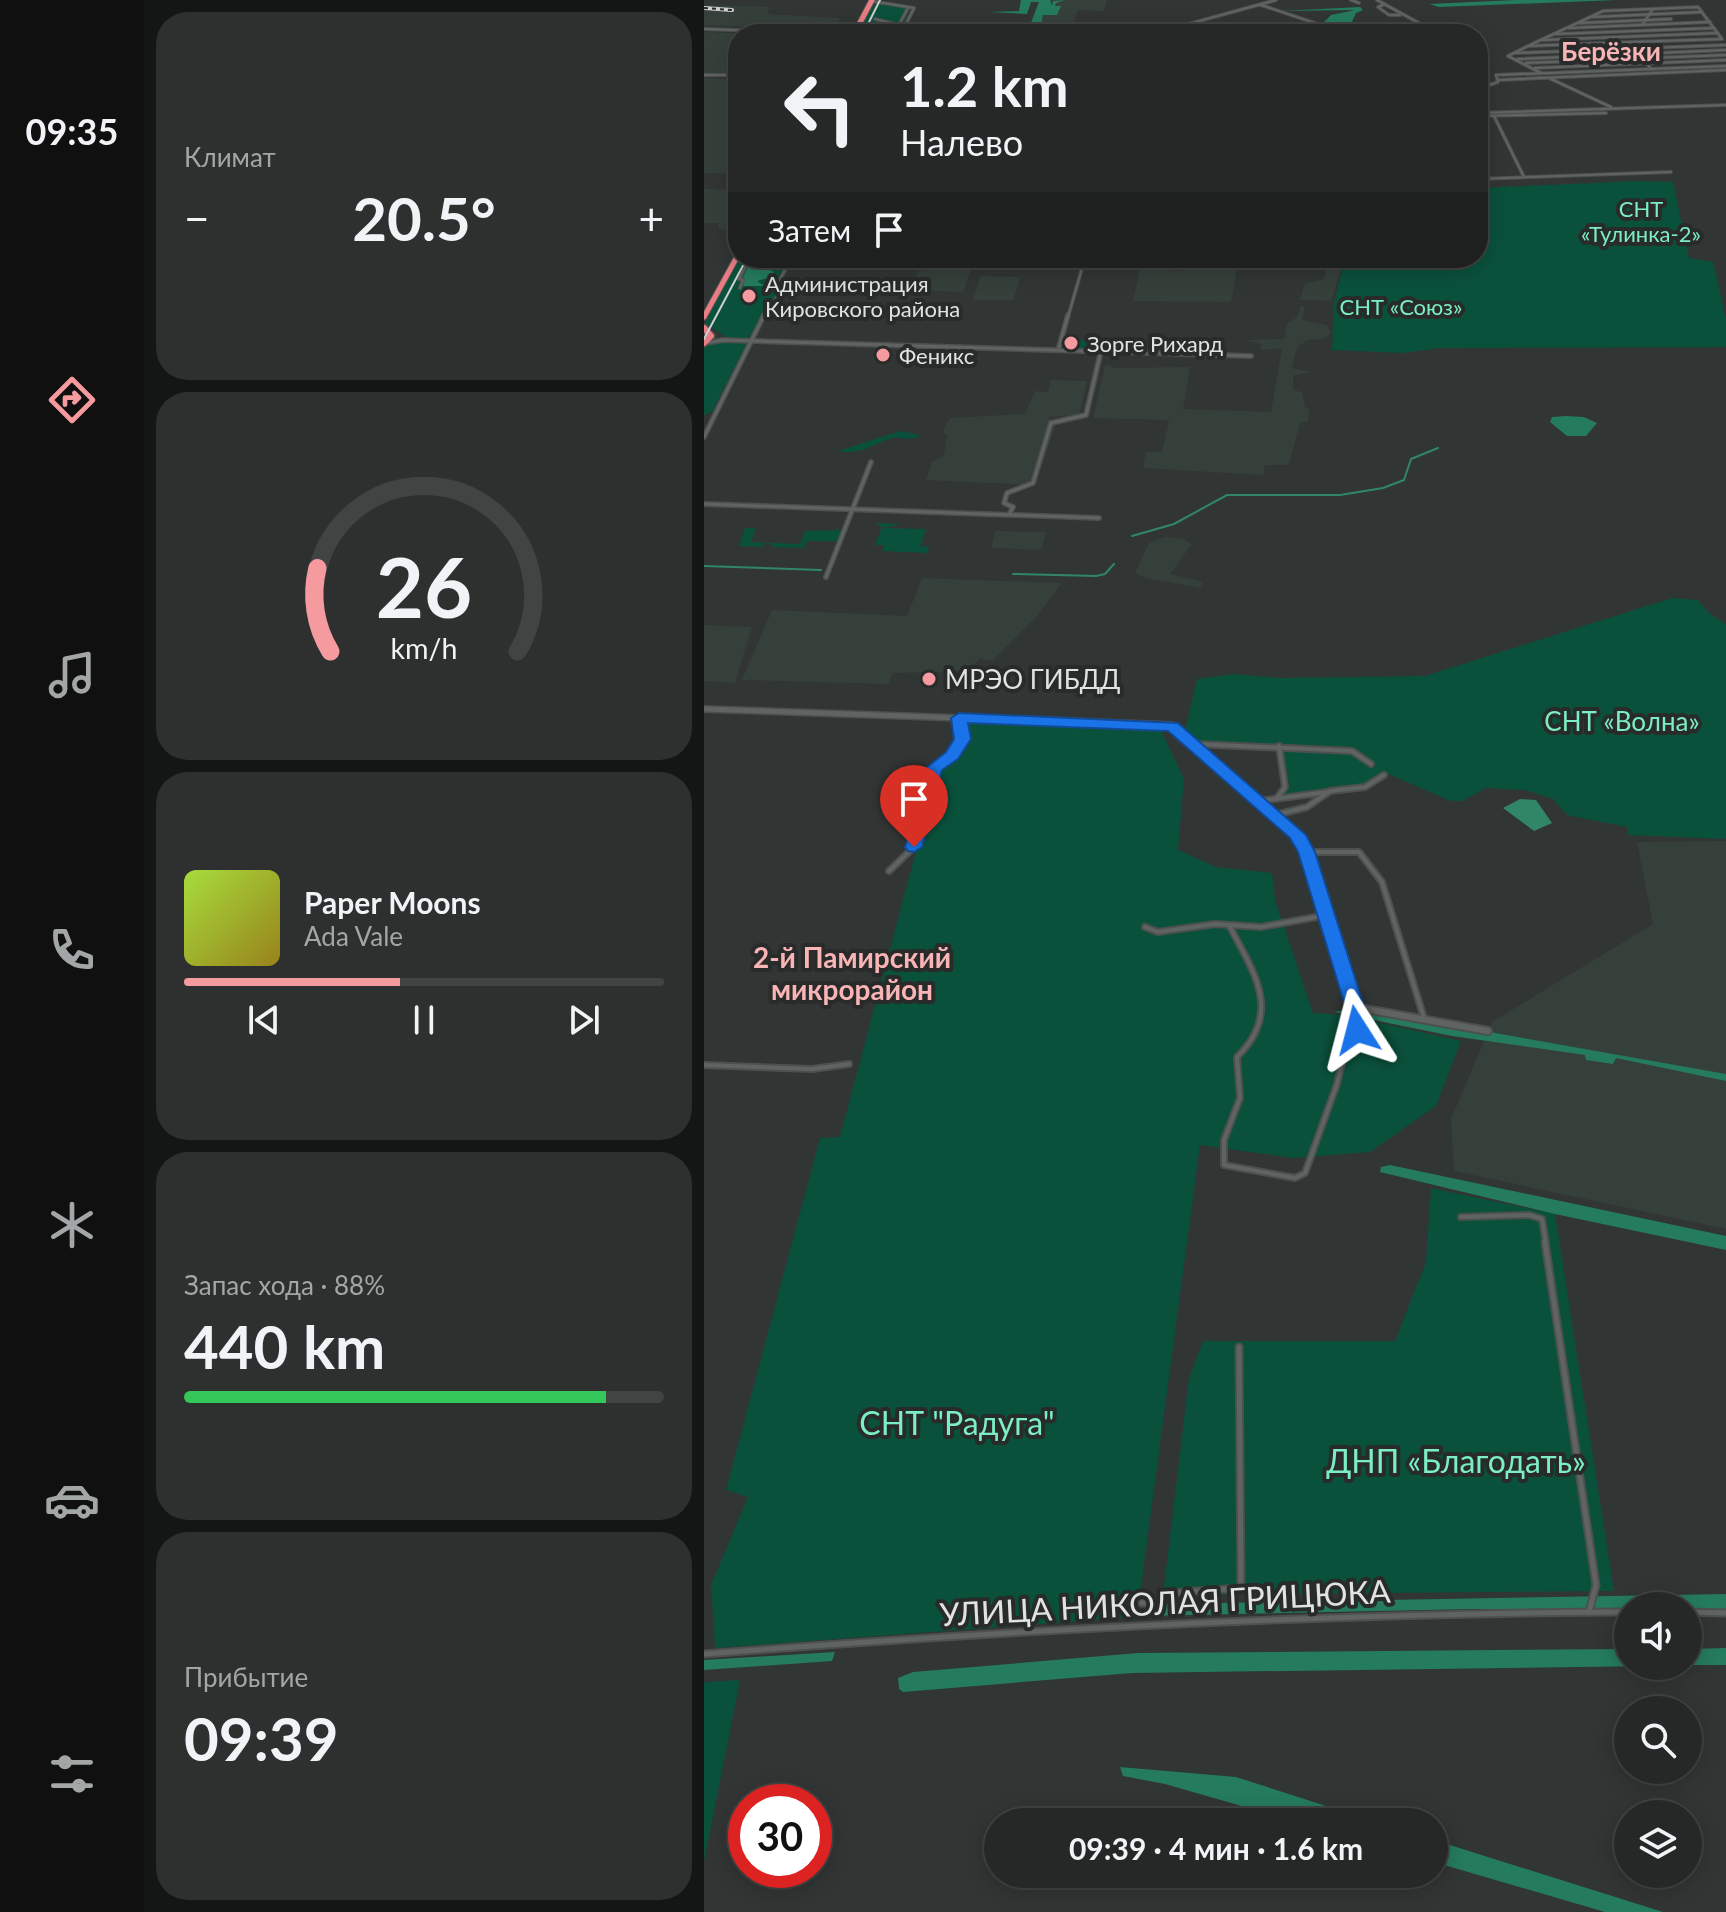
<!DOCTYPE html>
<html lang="ru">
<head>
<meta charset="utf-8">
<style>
	:root { --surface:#252826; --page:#2d302e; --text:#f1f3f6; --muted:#a3a6a7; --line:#424443; --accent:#f59b9f }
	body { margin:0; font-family:Lato,sans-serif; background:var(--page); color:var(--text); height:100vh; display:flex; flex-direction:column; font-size:30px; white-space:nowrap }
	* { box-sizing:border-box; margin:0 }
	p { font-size:26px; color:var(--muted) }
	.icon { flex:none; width:44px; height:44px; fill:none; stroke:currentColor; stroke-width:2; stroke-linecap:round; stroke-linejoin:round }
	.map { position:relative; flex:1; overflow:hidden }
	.side { display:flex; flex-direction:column; gap:12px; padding:12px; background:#141615; width:560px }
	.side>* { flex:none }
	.top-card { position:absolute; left:24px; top:24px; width:760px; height:244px; border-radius:32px; box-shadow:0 4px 20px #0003,0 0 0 2px var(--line); background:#252826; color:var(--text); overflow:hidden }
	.fabs { position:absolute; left:910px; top:1592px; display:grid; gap:16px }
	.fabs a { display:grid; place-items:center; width:88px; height:88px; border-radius:50%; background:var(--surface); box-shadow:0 4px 20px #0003,0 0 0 2px var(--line); font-size:40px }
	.speed { position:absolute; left:24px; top:1784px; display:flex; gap:16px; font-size:40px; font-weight:700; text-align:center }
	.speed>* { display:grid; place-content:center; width:104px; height:104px; border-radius:50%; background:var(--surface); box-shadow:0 4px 20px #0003,0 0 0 2px var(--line); line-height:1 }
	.speed .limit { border:12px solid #d22; background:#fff; color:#111 }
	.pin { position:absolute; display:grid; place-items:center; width:68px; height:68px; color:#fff; margin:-82px -34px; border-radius:50% 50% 50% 0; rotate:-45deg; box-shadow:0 0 8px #0007 }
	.pin .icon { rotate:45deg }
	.me { position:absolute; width:88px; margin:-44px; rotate:351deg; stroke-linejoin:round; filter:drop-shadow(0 0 6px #0008) }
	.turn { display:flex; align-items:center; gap:28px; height:168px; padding:0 40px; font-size:36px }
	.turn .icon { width:104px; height:104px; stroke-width:2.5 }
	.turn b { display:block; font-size:56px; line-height:68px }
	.then { display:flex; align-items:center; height:76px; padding:0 40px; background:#0003; gap:16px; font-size:30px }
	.big { font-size:60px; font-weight:700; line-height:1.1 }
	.side .card { flex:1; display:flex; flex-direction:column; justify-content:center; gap:12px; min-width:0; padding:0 28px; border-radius:32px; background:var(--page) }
	.side .dial { align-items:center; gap:0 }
	.dial svg { height:208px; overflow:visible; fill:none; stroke:var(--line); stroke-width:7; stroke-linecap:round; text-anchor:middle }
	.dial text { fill:var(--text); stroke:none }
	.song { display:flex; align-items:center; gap:24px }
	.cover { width:96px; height:96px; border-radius:12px; background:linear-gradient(135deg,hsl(80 70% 55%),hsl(50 70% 35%)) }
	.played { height:8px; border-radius:4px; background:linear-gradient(90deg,var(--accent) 45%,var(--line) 45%) }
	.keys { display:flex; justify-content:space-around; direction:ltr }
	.heat { display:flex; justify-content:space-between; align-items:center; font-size:44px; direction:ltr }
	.charge { height:12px; border-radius:6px; background:linear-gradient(90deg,#34c759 88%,var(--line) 0) }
	.trip { position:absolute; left:280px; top:1808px; width:464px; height:80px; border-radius:40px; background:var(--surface); box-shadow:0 4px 20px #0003,0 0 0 2px var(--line); font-weight:700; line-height:80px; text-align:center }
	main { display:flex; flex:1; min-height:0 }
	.tab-bar { display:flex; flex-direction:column; width:144px; justify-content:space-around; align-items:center; background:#0f100f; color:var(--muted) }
	.tab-bar .icon { width:56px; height:56px }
	.tab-bar .active { color:var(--accent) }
	.tab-bar b { font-size:36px; color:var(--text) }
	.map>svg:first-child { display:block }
	.built { fill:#36403b }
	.green { fill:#0a513b }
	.forest { fill:#257b5e }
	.water { fill:#328668 }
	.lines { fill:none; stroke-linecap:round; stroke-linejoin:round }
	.stream { stroke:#328668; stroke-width:2 }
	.street-far3-casing { stroke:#4d504f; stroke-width:4 }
	.street-far2-casing { stroke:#4d504f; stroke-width:6 }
	.street-far1-casing { stroke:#4d504f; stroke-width:8 }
	.street-casing { stroke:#4d504f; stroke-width:9 }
	.secondary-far1-casing { stroke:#4d504f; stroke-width:8 }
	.secondary-casing { stroke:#4d504f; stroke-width:10 }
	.highway-far1-casing { stroke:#4d504f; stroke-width:7 }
	.highway-casing { stroke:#4d504f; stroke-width:9 }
	.street-far3 { stroke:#5f6462; stroke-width:2 }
	.street-far2 { stroke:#5f6462; stroke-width:3 }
	.street-far1 { stroke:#5f6462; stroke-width:4 }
	.street { stroke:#5f6462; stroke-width:5 }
	.secondary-far1 { stroke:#5f6462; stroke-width:5 }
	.secondary { stroke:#5f6462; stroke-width:6 }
	.highway-far1 { stroke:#e87d84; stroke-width:5 }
	.highway { stroke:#e87d84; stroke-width:6 }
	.tram { stroke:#cccfcd; stroke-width:2 }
	.rail-casing { stroke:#cccfcd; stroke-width:4 }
	.rail { stroke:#282b29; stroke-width:2; stroke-dasharray:4; stroke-linecap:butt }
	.route { fill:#1a73e8; stroke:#114b97; stroke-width:2 }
	.poi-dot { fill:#f59b9f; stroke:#282b29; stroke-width:3 }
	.labels { text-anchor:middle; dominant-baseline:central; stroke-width:8; stroke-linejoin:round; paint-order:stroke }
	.far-park-label { font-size:22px; fill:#7beec3; stroke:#282b29 }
	.far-poi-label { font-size:22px; fill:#e1e3e2; stroke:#282b29; text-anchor:start }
	.far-quarter-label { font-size:26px; font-weight:bold; fill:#f9b4b6; stroke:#282b29 }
	.poi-label { font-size:26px; fill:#e1e3e2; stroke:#282b29; text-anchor:start }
	.park-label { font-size:26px; fill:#7beec3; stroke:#282b29 }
	.neighbourhood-label { font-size:28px; font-weight:bold; fill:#f9b4b6; stroke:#282b29 }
	.near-park-label { font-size:32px; fill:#7beec3; stroke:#282b29 }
	.near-street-label { font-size:32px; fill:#e1e3e2; stroke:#282b29 }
</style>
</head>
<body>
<main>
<nav class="tab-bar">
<b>09:35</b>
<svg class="icon active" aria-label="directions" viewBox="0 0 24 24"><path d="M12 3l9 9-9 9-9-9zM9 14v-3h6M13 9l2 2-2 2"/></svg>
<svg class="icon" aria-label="music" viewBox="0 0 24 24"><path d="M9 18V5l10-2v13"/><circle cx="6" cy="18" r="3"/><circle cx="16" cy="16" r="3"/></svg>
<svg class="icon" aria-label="phone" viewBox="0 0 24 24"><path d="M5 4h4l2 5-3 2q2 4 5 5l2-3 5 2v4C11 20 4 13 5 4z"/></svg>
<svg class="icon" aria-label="climate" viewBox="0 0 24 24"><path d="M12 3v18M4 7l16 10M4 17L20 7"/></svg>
<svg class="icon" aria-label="car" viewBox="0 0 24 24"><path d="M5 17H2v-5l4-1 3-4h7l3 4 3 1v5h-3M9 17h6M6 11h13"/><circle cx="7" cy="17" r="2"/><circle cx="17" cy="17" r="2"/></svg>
<svg class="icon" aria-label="filters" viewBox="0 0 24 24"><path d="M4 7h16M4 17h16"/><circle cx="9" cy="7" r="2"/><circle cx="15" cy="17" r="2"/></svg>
</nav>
<section class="side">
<div class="card"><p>Климат</p>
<div class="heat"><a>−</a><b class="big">20.5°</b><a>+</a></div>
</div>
<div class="card dial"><svg viewBox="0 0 100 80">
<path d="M14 69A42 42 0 1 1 86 69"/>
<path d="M14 69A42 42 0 0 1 9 37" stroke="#f59b9f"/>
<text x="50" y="56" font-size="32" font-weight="700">26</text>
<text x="50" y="72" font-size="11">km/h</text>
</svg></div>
<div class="card">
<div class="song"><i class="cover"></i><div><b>Paper Moons</b><p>Ada Vale</p></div></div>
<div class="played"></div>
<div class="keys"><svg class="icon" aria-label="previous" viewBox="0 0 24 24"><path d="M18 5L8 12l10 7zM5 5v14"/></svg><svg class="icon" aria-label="pause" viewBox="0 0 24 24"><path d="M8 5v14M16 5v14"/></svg><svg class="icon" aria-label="next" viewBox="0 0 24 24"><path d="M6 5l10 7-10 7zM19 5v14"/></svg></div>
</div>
<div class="card"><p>Запас хода · 88%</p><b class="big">440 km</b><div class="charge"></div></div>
<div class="card"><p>Прибытие</p><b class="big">09:39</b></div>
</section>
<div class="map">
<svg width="1022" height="1912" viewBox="0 0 1022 1912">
	<rect width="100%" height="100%" fill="#313533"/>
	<g class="built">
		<path d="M342,0H403L400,11L374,10L368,27L333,26Z"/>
		<path d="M0,5L66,7L63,14L136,18L133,25L142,26L140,30L0,25Z"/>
		<path d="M0,32L53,34H34V74H0Z"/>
		<path d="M0,78L34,79V174L0,173Z"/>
		<path d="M0,189L34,190L28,204L34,205V218L28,231L15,229L14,223H0Z"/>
		<path d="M228,258H271L259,292L207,290L215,270L223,271Z"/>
		<path d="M608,258H640L627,301L596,300L601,283L620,279L623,265L607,264Z"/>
		<path d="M481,263L534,264L527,302L429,301L436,269L479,271Z"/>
		<path d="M277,276L316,277L309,300H269Z"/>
		<path d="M597,306H601L598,320L623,325L627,333L620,339L604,340L593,347L588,368L607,372L589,376V390L598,392L601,407L606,410L604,422L596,423L585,465H561L559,475L439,468L442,452H458L465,420L389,418L401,366L406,365L410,368L486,367L479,409L567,412L578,348L557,350V344L539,340L580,339L583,324L593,317Z"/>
		<path d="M347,380L383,381L375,415L343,417L352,424L331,485L222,480L228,462L240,455L243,434L238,433L246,418L321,414L331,391L344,392Z"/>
		<path d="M291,531L342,532L337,550L287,548Z"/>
		<path d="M461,537L480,539L488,544L466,574L499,582L496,588L442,578L431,573L445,543Z"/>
		<path d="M218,578L358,583L334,615L288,661L275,659L263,671L189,673L185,684L38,680L68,610L203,616Z"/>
		<path d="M0,625L48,627L31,683L0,681Z"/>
		<path d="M1022,841V1229L750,1171L747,1119L788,1022L949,924L933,842Z"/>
	</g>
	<g class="green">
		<path d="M169,2L206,8L195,34H152Z"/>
		<path d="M935,181L969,182L985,258L1009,262L1022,319V347L735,348L700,353L628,350L630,303L641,258H774V188Z"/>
		<path d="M35,258H85L71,286L75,292C70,300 49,334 42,340L23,338L1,323Z"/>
		<path d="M370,340L459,343L463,352L368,348Z"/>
		<path d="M18,342L43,343L8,412L0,415V346Z"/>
		<path d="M196,431L216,435C206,443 196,435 185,439C166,446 155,455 134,451Z"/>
		<path d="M170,523L198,524L180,528L222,529L216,547L225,546L223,553L178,551L180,545H171L178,527Z"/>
		<path d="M41,528H52L47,542L96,544L101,531L139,530L134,541H103L100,548L67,547V544L60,543L58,547L35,546Z"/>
		<path d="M968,598L994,600L1005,613L1022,624V839L923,835V827L863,815L849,799L821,790L781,788L759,801H747L679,772L659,785L581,795L585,786L578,745L495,742L481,730L493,679L530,674L576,678L721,676Z"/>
		<path d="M260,720L456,728L480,779L474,850L512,867L568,873L571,900L609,1013L641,1015L757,1041L732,1106L666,1152L589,1158L496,1145L433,1617L11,1648L7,1585L44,1497L22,1490L116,1138L136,1137L233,772L263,742Z"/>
		<path d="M727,1188L851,1214L910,1591L459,1595L485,1378L499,1341H691L722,1262Z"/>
		<path d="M36,1680L0,1861V1682Z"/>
	</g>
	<g class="forest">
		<path d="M317,0H346L348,6L349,1L361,0L352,3L351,6H357L353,15H339L337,25H345L342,29L325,28L330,27L326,25L335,2H327L323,14L285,12L315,11Z"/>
		<path d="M811,0H913L735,7L725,4Z"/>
		<path d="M656,7L659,10L652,13L648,22L669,32L651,31L656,29L635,23L645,29L620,22L627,15L651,10L576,11Z"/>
		<path d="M48,258H77L72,268L66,270L70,272L67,277L53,281L60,286H35Z"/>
		<path d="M862,416L880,417L893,423L882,436H863L846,422L848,417Z"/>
		<path d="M650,1008L1022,1074V1081L912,1058L909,1064L882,1060L881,1055L748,1036L630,1012Z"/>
		<path d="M686,1165L1022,1236V1250L851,1214L676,1172L677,1167Z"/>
		<path d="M1022,1594V1610L924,1606V1610L769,1609L440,1616L442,1595L459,1604Z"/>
		<path d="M1022,1648V1665H984V1649Z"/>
		<path d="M924,1649V1666H947L428,1673L199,1692L195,1689L194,1678L209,1672L434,1653Z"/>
		<path d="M131,1652L128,1661L0,1670V1660Z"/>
		<path d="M416,1767L532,1777L672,1822H593L461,1784L419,1776Z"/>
		<path d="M730,1840L959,1912H901L730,1862Z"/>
	</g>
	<path class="water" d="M816,799L832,800L848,823L830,831L799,808Z"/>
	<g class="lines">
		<g class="stream">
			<path d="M428,536L470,524L523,495H636L679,488L700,480L707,459L734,448"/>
			<path d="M0,566L117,570"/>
			<path d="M309,574L392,576L401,574L410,564"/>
		</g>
		<defs>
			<g id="street-far3">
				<path d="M647,0L655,3"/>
				<path d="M673,0L735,34"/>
				<path d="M167,1L210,8L197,34"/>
				<path d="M681,4L674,7L685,15H696"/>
				<path d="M557,5L644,34"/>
				<path d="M888,17L998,12"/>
				<path d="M171,19L195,25"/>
				<path d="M876,23L967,19"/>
				<path d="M938,25L949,9"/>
				<path d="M865,28L1006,22"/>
				<path d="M0,29L142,34"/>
				<path d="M164,31L194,26"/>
				<path d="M190,34L204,8"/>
				<path d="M448,34L572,0"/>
				<path d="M852,34L1010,28"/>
				<path d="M839,40L1014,33"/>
				<path d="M927,42L1018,39"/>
				<path d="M826,45L899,11L994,7L1018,39"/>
				<path d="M774,53L778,55L774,56"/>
				<path d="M812,53L1022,45"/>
				<path d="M814,59L1022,50"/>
				<path d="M822,63L1022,55"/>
				<path d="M831,68L1022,60"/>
				<path d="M947,69L1022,66"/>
				<path d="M0,75H34"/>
				<path d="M847,79L907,107"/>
				<path d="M794,80L1022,70"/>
				<path d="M774,89L794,82L792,75L947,69L927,42L824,46L804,56L837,73"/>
				<path d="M774,113L1022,105"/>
				<path d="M774,116L902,113"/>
				<path d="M790,116L820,177"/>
				<path d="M774,179L967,172"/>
				<path d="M36,288L39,280L35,279L46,258"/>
				<path d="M59,317L76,292L73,286L87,258"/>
				<path d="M364,317L381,258"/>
			</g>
			<g id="street-far2">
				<path d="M2,343L19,340L547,356"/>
				<path d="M355,347L364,315"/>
				<path d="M0,437L60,315"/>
				<path d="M0,504L395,518"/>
				<path d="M306,513L309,507L300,503L303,493L329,483L347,423L382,415L397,351"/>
				<path d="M122,577L167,462"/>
				<path d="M255,718L256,722"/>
			</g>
			<g id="street-far1">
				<path d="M491,744L648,751L667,764"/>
				<path d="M573,798L581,787L575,746"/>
				<path d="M555,801L624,792"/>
				<path d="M571,815L603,807L626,791L661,787L680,775"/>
				<path d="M603,852H655L678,882L720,1018"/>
				<path d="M185,871L210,847L230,768L256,747L255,720"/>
				<path d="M525,925C550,973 579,1012 533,1057L536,1098L520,1140V1165L591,1178L601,1173L633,1084L642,1046L655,1022L651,1009"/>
				<path d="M441,927L454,932L511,924L557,927L623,915"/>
				<path d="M0,1065L108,1069L145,1064"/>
				<path d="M757,1217L825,1215L838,1219L842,1244"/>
			</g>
			<g id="street">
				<path d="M841,1242L892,1585L885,1612"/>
				<path d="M438,1603H448L467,1593L537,1588L535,1347"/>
				<path d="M984,1612L1022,1613"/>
				<path d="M0,1654C308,1630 615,1613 924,1612"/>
			</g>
			<path id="secondary-far1" d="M0,709L368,722"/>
			<path id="secondary" d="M313,720L468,726L593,835L616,890L650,1007L784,1031"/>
			<g id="highway-far1">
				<path d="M150,34L168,0"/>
				<path d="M0,317L34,255"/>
			</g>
			<path id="highway" d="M0,328L7,336L0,343"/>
		</defs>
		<use href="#street-far3" class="street-far3-casing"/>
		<use href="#street-far2" class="street-far2-casing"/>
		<use href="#street-far1" class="street-far1-casing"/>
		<use href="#street" class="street-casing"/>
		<use href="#secondary-far1" class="secondary-far1-casing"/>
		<use href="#secondary" class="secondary-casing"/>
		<use href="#highway-far1" class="highway-far1-casing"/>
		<use href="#highway" class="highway-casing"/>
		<use href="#street-far3" class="street-far3"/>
		<use href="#street-far2" class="street-far2"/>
		<use href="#street-far1" class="street-far1"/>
		<use href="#street" class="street"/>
		<use href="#secondary-far1" class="secondary-far1"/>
		<use href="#secondary" class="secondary"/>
		<use href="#highway-far1" class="highway-far1"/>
		<use href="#highway" class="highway"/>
		<g class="tram">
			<path d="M159,34L176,0"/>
			<path d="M0,339L43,258"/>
		</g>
		<defs>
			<path id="rail" d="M0,8L28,10"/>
		</defs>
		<use href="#rail" class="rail-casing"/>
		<use href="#rail" class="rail"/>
	</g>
	<path class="route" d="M255,713L474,723L602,835L611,852L665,1022L659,1034L653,1036L643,1030L646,1022L594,852L586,838L464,731L264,723L267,739L254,759L238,770L218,847L210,852L204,851L201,847L222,768L242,752L250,739L247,718Z"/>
	<g class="poi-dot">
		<circle cx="45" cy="296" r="8"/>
		<circle cx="367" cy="343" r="8"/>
		<circle cx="179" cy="355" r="8"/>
		<circle cx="225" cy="679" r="8"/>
	</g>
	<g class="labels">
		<g class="far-park-label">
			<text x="937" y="208">СНТ<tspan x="937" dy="25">«Тулинка-2»</tspan></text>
			<text x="697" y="306">СНТ «Союз»</text>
		</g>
		<g class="far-poi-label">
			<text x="61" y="283">Администрация<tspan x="61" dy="25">Кировского района</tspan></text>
			<text x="383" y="343">Зорге Рихард</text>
			<text x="195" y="355">Феникс</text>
		</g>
		<g class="far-quarter-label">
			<text x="907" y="51">Берёзки</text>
		</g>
		<g class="poi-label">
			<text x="241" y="679">МРЭО ГИБДД</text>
		</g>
		<g class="park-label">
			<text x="918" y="721">СНТ «Волна»</text>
		</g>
		<g class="neighbourhood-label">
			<text x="148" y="957">2-й Памирский<tspan x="148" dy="32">микрорайон</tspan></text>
		</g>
		<g class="near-park-label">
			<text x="253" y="1422">СНТ "Радуга"</text>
			<text x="752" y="1460">ДНП «Благодать»</text>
		</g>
		<g class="near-street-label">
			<text transform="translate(461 1602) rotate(-3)">УЛИЦА НИКОЛАЯ ГРИЦЮКА</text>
		</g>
	</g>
</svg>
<div class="fabs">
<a><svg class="icon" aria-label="sound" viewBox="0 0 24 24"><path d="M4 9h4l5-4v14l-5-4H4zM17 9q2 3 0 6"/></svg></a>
<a><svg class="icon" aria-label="search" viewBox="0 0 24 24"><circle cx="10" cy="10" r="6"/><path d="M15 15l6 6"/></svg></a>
<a><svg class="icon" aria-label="layers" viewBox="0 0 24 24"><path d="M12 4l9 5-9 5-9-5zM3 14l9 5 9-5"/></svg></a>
</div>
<div class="speed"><div class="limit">30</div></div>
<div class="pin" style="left:210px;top:847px;background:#d93025"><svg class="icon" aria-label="arrive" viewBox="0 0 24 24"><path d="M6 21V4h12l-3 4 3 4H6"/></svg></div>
<svg class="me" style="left:653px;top:1030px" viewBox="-20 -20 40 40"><path d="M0-17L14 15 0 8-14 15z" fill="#1a73e8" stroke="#fff" stroke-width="4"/></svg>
<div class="trip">09:39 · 4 мин · 1.6 km</div>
<div class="top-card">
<div class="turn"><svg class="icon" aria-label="left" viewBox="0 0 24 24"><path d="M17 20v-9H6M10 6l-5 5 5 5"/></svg><div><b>1.2 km</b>Налево</div></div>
<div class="then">Затем<svg class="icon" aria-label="arrive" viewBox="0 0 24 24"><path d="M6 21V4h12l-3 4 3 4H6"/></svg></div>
</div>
</div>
</main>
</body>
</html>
